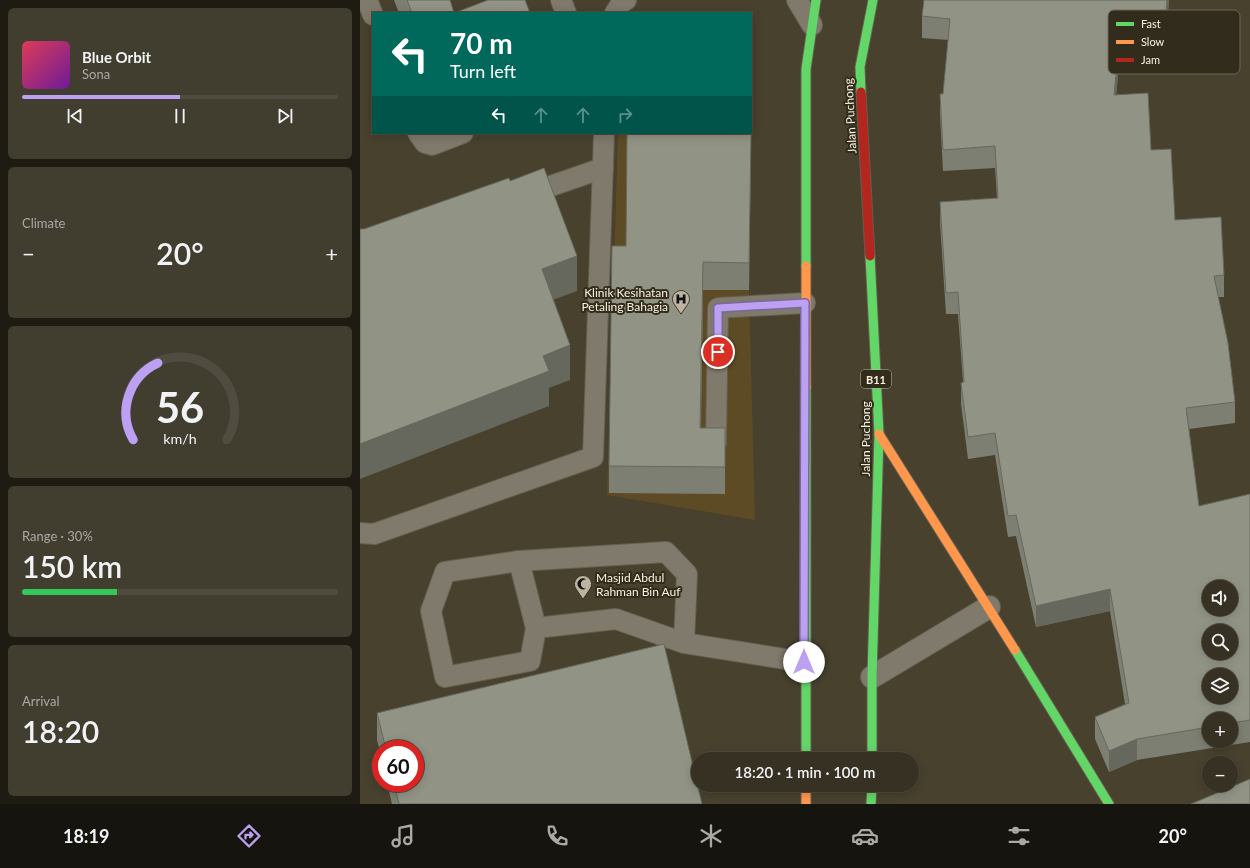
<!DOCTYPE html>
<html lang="en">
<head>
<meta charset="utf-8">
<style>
	:root { --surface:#363122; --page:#413d2f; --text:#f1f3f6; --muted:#aaa9a5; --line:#504c40; --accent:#bca0f2 }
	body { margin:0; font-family:Lato,sans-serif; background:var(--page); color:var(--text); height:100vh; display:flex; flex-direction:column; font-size:15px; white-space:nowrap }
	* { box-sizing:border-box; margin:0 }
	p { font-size:13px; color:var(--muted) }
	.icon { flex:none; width:22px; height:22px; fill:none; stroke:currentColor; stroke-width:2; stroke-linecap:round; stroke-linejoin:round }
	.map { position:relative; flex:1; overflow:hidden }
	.sheet { display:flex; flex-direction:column; gap:8px; padding:8px; background:#1e1b13; width:360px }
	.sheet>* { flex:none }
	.guide { position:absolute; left:12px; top:12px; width:380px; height:122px; border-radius:0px; box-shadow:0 2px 10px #0003,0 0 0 1px var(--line); background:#00695c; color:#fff; overflow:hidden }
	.tools { position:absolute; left:842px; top:580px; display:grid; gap:8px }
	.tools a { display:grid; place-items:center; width:36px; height:36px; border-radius:50%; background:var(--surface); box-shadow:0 2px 10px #0003,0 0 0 1px var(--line); font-size:20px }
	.speed { position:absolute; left:12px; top:740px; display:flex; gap:8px; font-size:20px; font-weight:700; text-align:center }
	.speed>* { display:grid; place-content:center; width:52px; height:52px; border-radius:50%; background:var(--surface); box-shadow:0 2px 10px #0003,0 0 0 1px var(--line); line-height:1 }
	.speed .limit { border:6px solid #d22; background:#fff; color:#111 }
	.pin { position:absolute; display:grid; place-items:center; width:34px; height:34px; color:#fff; margin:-17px; border:2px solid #fff; border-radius:50%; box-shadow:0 1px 4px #0007 }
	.me { position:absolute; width:44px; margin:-22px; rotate:0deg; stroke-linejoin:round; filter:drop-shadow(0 0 3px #0008) }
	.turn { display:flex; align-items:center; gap:14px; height:84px; padding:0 12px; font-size:18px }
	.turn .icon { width:52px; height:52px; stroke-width:2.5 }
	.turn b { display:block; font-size:28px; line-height:34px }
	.lanes { display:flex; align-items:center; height:38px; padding:0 12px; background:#0003; justify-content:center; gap:20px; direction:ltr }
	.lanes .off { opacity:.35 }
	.big { font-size:30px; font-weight:600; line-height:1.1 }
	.sheet .widget { flex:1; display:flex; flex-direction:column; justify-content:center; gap:6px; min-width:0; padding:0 14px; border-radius:6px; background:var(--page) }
	.sheet .dial { align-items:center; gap:0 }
	.dial svg { height:104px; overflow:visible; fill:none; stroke:var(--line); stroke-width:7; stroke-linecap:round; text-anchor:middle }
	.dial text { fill:var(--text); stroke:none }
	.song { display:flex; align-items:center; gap:12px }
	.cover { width:48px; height:48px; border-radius:6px; background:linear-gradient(135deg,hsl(350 70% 55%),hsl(280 70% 35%)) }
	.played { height:4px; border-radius:2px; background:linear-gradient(90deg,var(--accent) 50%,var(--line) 50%) }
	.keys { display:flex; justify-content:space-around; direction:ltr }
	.heat { display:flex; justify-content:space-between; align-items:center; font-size:22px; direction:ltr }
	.charge { height:6px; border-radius:3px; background:linear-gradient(90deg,#34c759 30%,var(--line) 0) }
	.trip { position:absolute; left:331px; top:752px; width:228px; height:40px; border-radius:20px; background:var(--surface); box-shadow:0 2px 10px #0003,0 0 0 1px var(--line); font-weight:600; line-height:40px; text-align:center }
	.tab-bar { display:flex; height:64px; justify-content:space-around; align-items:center; background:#16140e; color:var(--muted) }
	.tab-bar .icon { width:28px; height:28px }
	.tab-bar .on { color:var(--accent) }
	.tab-bar b { font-size:18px; color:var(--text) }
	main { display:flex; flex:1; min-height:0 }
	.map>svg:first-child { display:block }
	.built { fill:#5c4b25 }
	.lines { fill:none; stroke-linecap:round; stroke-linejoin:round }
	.lane-casing { stroke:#655f4f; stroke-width:22 }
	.street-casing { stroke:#655f4f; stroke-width:24 }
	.fast-casing { stroke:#655f4f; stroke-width:11 }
	.slow-casing { stroke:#655f4f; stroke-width:11 }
	.jam-casing { stroke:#655f4f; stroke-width:11 }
	.lane { stroke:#7f7a6c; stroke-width:20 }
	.street { stroke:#7f7a6c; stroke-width:22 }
	.fast { stroke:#63d668; stroke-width:9 }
	.slow { stroke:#ff974d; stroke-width:9 }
	.jam { stroke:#b3261e; stroke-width:9 }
	.wall { fill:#7d7f72; fill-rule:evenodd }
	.shaded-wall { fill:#66685d }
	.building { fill:#919485; stroke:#66685d; fill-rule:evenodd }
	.route-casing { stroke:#7a689d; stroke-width:10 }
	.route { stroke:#bca0f2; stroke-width:7 }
	.labels { text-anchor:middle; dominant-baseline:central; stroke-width:4; stroke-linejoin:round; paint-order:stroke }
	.shield { fill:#322c1d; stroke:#beb7a5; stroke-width:1 }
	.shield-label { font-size:11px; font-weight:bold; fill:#faf2df }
	.street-label { font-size:12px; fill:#faf2df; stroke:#322c1d }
	.poi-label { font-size:12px; fill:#faf2df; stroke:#322c1d; text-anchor:end }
	.key { fill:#322c1d; stroke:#6e6757; stroke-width:1 }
	.key-label { font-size:11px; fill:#faf2df }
</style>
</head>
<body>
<main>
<section class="sheet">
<div class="widget">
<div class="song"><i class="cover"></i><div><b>Blue Orbit</b><p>Sona</p></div></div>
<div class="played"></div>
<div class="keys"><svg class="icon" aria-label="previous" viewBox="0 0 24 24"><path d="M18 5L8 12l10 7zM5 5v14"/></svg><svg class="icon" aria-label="pause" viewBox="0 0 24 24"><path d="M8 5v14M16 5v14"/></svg><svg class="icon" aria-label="next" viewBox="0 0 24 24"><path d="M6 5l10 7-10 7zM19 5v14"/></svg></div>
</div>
<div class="widget"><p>Climate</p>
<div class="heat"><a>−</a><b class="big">20°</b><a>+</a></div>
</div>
<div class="widget dial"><svg viewBox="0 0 100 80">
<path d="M14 69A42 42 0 1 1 86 69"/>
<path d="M14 69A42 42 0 0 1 33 10" stroke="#bca0f2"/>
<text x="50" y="56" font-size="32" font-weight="700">56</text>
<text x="50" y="72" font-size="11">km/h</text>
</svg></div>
<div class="widget"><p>Range · 30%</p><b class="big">150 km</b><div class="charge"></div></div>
<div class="widget"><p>Arrival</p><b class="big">18:20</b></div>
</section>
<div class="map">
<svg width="890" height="804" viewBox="0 0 890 804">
	<rect width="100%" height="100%" fill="#48412e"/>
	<path class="built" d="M258,133H385L395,520L247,495Z"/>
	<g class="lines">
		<defs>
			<g id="lane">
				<path d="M7,0L13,15"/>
				<path d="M201,0L206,13"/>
				<path d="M437,0L452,25"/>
				<path d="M255,13L262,2L266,0"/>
				<path d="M58,133L65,143L72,145L103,133"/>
				<path d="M165,195L243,168"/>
				<path d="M356,442L358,308L445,303"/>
				<path d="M0,533L14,534L233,457L244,133"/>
				<path d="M159,561L176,628"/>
				<path d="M324,643L327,574L306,552L159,561L85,572L71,611L85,677L170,661L176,628L256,619L324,643L444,662"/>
			</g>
			<path id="street" d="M512,677L629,607"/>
			<g id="fast">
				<path d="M501,92L500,67L513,0"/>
				<path d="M510,256L519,434L512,677V759"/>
				<path d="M446,266V69L456,0"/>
				<path d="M446,387V759"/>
				<path d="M655,650L749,804"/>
				<path d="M511,804L512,785"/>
			</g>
			<g id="slow">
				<path d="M446,266V387"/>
				<path d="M519,434L655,650"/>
				<path d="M446,785V804"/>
			</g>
			<path id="jam" d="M501,92L510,256"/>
		</defs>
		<use href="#lane" class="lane-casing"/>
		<use href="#street" class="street-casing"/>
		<use href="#fast" class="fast-casing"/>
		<use href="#slow" class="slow-casing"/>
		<use href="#jam" class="jam-casing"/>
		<use href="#lane" class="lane"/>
		<use href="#street" class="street"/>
		<use href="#fast" class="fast"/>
		<use href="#slow" class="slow"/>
		<use href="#jam" class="jam"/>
	</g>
	<g class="wall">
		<path d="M34,0H90L94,13H170H39Z"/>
		<path d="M809,0L804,60L760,56L756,95L791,150L815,220L864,275V297H858L875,402V423L829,429L839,506L890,494V742L777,760L749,772L735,739V717L765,704L750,611L676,627L656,536L648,537L635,455L608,459L601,404V383L603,382L598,314H586L580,223V202L637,198L635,168L583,171L580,115V94H583L588,40L562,38V16ZM849,719H871V741H849Z"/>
		<path d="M392,70L389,290H343L341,428H365V494L249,493V466Z"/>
		<path d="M17,713L342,804H32L27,783H55V749H21V756L17,740Z"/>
	</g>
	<g class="shaded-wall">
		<path d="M807,0H809L804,60V38Z"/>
		<path d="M760,34V56L754,117V95Z"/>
		<path d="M392,42V70L389,290V263Z"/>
		<path d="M217,256V291L182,304V269Z"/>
		<path d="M343,262V290L340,455V428Z"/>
		<path d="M210,345V380L189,388V406L0,479V444L183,356Z"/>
		<path d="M750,589V611L676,627V606Z"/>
		<path d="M777,739V760L749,772V751Z"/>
	</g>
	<g class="building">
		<path d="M47,0H90L94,13L128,0H165L170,13H52Z"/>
		<path d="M564,0H807L804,38L760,34L754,95L788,93L791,150L811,149L815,220L861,217L864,275L854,276L868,343L875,402L826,408L839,506L890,494V720L871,723V719H849V727L777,739L749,751L735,717L769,703L750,589L676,606L656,515L648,516L635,433L608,437L601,383L604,382L598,292L586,293L580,202L638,198L635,146L583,150L580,94H583L590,19L562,16ZM849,587H871V609H849ZM849,631H871V653H849ZM849,675H871V697H849Z"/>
		<path d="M391,42H392L391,122Z"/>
		<path d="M267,133H391L389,263L343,262L340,428H365V467L249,466L252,246H266Z"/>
		<path d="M184,168L217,256L182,269L210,345L183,356L189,371L0,444V229H4L149,178L150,181Z"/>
		<path d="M304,644L342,804H39L34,783H55V749H26L17,713Z"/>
		<path d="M890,779V804H831Z"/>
	</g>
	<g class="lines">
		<defs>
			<path id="route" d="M358,352V308L445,303L444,662"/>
		</defs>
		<use href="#route" class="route-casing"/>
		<use href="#route" class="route"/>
	</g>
	<defs>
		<symbol id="hospital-pin" viewBox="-11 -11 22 30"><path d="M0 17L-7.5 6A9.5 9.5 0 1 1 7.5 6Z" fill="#bcb4a1" stroke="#322c1d"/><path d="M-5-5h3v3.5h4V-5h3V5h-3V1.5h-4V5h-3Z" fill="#111"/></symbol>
		<symbol id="mosque-pin" viewBox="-11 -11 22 30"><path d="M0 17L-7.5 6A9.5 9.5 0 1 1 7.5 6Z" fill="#bcb4a1" stroke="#322c1d"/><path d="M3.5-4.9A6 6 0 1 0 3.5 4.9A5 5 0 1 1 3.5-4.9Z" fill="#111"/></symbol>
	</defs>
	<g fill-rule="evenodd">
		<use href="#hospital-pin" x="311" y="289" width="20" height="27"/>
		<use href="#mosque-pin" x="213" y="574" width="20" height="27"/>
	</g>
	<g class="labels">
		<rect class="shield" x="501" y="370" width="30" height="18" rx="3"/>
		<g class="shield-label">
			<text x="516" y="379">B11</text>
		</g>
		<g class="street-label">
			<text transform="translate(490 116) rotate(-93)">Jalan Puchong</text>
			<text transform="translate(505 439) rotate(-90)">Jalan Puchong</text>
		</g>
		<g class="poi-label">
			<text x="308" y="292">Klinik Kesihatan<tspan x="308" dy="14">Petaling Bahagia</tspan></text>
			<text x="236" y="577" text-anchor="start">Masjid Abdul<tspan x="236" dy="14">Rahman Bin Auf</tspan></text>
		</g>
	</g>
	<rect x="748" y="10" width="132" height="64" rx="6" class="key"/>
	<rect x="756" y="22" width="18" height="4" fill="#63d668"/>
	<rect x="756" y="40" width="18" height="4" fill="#ff974d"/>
	<rect x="756" y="58" width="18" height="4" fill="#b3261e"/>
	<g class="key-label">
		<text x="781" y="28">Fast</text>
		<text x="781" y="46">Slow</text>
		<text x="781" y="64">Jam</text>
	</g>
</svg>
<div class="tools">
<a><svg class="icon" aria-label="sound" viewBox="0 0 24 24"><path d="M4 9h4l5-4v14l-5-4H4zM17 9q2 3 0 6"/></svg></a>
<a><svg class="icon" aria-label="search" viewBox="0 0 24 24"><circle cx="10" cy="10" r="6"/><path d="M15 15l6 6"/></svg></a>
<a><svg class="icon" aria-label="layers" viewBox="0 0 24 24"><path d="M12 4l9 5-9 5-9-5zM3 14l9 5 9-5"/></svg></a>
<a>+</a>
<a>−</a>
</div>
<div class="speed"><div class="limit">60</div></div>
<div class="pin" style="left:358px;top:352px;background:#d93025"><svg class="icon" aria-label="arrive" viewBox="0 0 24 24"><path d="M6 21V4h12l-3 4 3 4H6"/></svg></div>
<svg class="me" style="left:444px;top:662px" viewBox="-20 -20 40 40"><circle r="19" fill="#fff"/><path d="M0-13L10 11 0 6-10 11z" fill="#bca0f2"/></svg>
<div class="trip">18:20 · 1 min · 100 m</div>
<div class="guide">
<div class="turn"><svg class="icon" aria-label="left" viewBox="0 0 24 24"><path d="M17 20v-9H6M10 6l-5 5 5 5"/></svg><div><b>70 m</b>Turn left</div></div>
<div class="lanes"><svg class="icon" aria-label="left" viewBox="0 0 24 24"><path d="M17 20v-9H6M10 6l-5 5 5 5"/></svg><svg class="icon off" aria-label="ahead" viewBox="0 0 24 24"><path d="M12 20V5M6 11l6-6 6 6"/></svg><svg class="icon off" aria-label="ahead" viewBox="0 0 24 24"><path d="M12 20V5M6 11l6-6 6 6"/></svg><svg class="icon off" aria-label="right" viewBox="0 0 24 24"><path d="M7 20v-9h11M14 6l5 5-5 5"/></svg></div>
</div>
</div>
</main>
<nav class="tab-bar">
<b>18:19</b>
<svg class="icon on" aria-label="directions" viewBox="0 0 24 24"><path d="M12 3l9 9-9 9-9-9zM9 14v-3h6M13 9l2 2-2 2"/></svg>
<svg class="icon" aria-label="music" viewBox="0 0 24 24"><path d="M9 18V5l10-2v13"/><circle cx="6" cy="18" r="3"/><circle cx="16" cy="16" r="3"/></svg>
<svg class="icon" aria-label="phone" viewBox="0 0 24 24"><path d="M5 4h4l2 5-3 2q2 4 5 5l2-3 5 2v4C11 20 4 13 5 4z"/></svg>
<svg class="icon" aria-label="climate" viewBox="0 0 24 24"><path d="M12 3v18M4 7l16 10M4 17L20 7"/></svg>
<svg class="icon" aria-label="car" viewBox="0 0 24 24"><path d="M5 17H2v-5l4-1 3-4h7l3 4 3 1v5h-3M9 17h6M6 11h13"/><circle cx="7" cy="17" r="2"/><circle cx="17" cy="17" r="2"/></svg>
<svg class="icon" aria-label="filters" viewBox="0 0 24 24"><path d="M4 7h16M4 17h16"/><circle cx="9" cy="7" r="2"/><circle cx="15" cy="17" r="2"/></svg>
<b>20°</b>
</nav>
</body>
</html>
